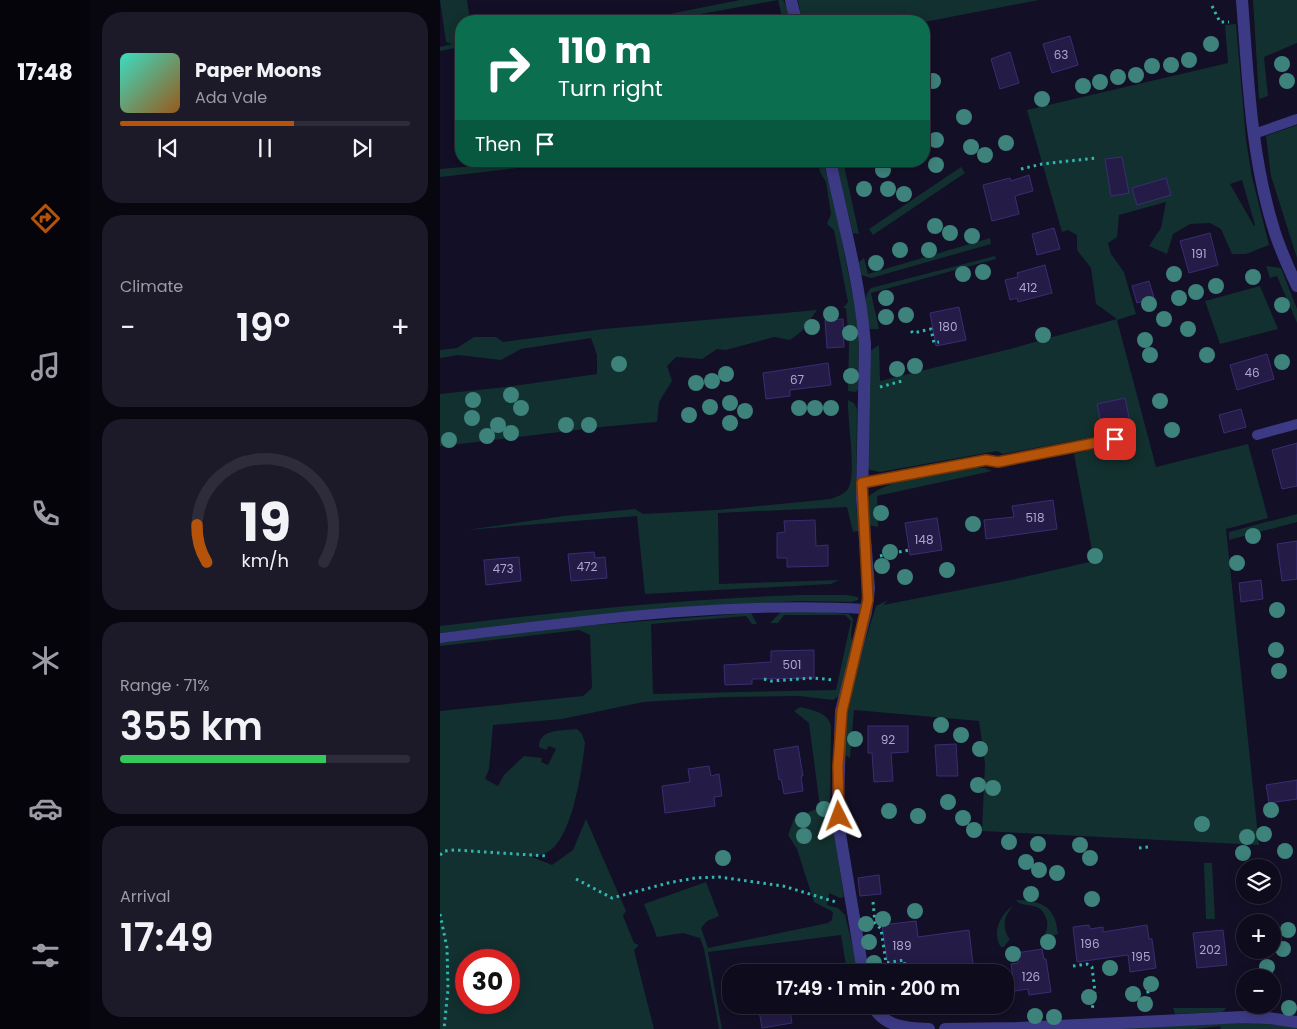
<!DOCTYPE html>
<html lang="en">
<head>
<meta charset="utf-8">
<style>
	:root { --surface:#0e0b1c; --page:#1c1929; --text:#f1f3f6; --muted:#9b9ba3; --line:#2e2b3b; --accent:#b45309 }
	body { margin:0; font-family:Poppins,sans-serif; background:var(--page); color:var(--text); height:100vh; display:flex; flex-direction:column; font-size:19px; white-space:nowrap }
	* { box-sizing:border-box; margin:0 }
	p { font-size:16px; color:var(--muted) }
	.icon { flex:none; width:28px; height:28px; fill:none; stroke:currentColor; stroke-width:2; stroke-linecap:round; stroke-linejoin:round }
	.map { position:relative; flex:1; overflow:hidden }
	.sheet { display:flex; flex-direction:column; gap:12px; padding:12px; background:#08060f; width:350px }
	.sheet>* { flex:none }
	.banner { position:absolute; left:15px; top:15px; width:475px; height:152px; border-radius:20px; box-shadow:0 2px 12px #0003,0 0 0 1px var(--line); background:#0b6e4f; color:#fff; overflow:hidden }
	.buttons { position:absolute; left:796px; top:859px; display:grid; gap:10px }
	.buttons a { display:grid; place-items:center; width:45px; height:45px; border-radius:50%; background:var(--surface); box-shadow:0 2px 12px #0003,0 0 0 1px var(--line); font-size:25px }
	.speed { position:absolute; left:15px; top:949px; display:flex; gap:10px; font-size:25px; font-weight:700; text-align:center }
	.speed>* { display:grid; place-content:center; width:65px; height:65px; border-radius:50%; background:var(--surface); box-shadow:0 2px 12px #0003,0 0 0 1px var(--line); line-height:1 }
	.speed .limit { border:8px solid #d22; background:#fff; color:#111 }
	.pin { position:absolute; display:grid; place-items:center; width:42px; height:42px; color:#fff; margin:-21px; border-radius:10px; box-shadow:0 2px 8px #0006 }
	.me { position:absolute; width:55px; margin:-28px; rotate:357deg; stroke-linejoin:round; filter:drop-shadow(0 0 4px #0008) }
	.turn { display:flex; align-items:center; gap:18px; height:105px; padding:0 20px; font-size:22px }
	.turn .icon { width:65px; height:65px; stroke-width:2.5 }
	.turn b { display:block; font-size:35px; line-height:42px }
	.then { display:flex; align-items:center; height:48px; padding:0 20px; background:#0003; gap:10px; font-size:19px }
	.big { font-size:38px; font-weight:600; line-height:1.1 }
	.sheet .tile { flex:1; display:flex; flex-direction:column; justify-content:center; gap:8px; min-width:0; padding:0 18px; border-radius:20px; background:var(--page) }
	.sheet .dial { align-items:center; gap:0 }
	.dial svg { height:130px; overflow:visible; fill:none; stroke:var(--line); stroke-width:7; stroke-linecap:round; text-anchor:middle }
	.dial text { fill:var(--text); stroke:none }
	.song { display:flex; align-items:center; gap:15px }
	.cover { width:60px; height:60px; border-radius:8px; background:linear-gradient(135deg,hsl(170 70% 55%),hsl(30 70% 35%)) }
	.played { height:5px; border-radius:2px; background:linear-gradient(90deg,var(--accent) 60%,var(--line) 60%) }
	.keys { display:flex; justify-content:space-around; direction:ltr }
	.heat { display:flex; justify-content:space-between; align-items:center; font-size:28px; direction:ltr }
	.charge { height:8px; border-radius:4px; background:linear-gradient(90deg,#34c759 71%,var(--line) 0) }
	.trip { position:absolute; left:282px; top:964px; width:292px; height:50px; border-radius:20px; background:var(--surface); box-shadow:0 2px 12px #0003,0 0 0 1px var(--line); font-weight:600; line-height:50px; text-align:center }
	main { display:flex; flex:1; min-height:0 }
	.tabs { display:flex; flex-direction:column; width:90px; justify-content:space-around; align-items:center; background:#06040b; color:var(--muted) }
	.tabs .icon { width:35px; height:35px }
	.tabs .selected { color:var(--accent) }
	.tabs b { font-size:22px; color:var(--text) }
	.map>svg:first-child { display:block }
	.green { fill:#12302f; fill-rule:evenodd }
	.building { fill:#241b47; stroke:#3b2d73 }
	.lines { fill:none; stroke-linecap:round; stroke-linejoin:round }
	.path { stroke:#2fb8b0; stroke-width:3; stroke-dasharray:2.5 4; stroke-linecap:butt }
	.lane { stroke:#3d3a85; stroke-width:10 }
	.street { stroke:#3d3a85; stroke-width:12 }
	.tree { fill:#3d827b }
	.route-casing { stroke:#753606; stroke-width:12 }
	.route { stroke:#b45309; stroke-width:9 }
	.labels { text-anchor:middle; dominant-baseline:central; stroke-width:5; stroke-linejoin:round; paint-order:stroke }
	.number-label { font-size:12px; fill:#aca6d1 }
</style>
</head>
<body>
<main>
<nav class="tabs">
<b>17:48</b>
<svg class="icon selected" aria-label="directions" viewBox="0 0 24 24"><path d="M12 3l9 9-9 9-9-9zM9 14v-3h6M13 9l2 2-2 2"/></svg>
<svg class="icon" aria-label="music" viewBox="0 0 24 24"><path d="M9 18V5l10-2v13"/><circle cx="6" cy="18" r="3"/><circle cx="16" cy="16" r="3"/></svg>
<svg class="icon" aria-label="phone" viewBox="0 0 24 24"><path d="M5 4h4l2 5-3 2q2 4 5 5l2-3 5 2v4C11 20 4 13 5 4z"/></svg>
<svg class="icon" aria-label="climate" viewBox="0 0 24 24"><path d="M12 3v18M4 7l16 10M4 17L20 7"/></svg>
<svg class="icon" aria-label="car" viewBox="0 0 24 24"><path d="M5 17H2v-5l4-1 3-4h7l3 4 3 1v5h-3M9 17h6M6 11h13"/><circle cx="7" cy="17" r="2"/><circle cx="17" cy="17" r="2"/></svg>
<svg class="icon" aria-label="filters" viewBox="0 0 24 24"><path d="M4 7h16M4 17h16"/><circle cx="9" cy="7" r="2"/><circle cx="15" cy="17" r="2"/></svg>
</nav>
<section class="sheet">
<div class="tile">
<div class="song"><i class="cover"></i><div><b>Paper Moons</b><p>Ada Vale</p></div></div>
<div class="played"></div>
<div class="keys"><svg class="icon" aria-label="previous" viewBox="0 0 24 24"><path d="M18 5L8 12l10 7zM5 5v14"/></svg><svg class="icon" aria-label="pause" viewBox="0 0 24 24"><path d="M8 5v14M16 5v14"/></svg><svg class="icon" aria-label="next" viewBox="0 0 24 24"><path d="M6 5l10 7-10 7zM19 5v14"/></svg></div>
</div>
<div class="tile"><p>Climate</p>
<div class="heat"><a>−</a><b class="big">19°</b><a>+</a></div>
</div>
<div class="tile dial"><svg viewBox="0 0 100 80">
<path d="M14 69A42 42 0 1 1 86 69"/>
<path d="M14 69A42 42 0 0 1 8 46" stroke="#b45309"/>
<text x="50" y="56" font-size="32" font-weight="700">19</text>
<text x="50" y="72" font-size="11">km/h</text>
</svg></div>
<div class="tile"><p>Range · 71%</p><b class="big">355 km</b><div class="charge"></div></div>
<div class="tile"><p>Arrival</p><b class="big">17:49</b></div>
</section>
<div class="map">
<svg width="857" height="1029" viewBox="0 0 857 1029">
	<rect width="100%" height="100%" fill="#130f26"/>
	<g class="green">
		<path d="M0,0H27L30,21H21V47L0,51V47L12,44L6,42Z"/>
		<path d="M300,0H343L348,9L350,21H343L338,0L223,21H194Z"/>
		<path d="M358,0H599L484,22L362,21Z"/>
		<path d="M813,0H857V43L824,57L828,96L819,99Z"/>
		<path d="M796,24L806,140L812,177L829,245L806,254H792L781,229L770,223L750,224L733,234L727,254L709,246L721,228L726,202L679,215L677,237L668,243L671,254L684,272L696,314L677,320L716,467L808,444L828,518L786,529L819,845L542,831L545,764L539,721L414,710L410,758L405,755C404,704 421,655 436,606L448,600L443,605L571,580L654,561L634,454L681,443L680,432L563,454L557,451L440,472L427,469L430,351L439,345L440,381L570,349L677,319L656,304L651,268L637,250V235L628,230L622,232L587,110L788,63L785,25ZM802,180L815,225L814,226L790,184Z"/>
		<path d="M857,125V258L831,176L826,136Z"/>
		<path d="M90,161H138L0,177V169Z"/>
		<path d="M377,161H383L395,206L415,307L419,341L418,389L416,392L408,391L409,341L406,308H403L408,302L394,230L387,224L391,214L386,182L380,172Z"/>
		<path d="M395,161H403L419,234L413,233Z"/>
		<path d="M521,167L525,173L433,235L429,229Z"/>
		<path d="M550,238L551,244L431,278L421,275L419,262L424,258L428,274Z"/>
		<path d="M555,256L556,259L431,293L439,329H430C427,315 420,300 431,288Z"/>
		<path d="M826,266L841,268L857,309V323L837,276L830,278Z"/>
		<path d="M820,286L838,329L780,344L765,301Z"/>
		<path d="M377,310L362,331L350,340L334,337L286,350L277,349L262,359L236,357L227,366L232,381L219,402L217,422C145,427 73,439 0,446V394L66,387L157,374V355L151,338L81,349L61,360L18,355L0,358V350L17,348L34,337H56L63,342L164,329Z"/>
		<path d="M408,400L414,403L417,409L416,507L419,531L413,532L407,507L278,513L279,584L399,580L391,584L205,594L197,516L27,530L124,516L195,509L203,514L277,510L391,499C398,496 403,495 408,489C417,474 407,418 408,400Z"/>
		<path d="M531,468H545L552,471L437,496L438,527L429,525L428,497C452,476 500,474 531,468Z"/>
		<path d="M857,514V522L789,540V532Z"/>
		<path d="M359,595H407L418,597V600L411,602L359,601L309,604L0,633V626C119,612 239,599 359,595Z"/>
		<path d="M370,611L409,614L413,619L411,636L413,643L399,696L393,700L359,696L284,697L203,702L122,719L53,725L49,769L45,779L58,786L64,775L84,756L102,758L101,762L108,765L116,749L109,746L106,750L99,747C99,728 123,731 137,729L142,734L145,743C142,770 133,832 111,850C106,854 98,855 92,857L112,865L133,850L146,819L186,911L183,916L194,943L199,945L194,950L214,1029H0V711L143,696L152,688L150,635L139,630L0,646V643L126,627L311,613L317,624H312L306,616L211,624L213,694L396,690L411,621L405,615H344L338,623H330L341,612ZM26,960H69V1002H26Z"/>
		<path d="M360,707C372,710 388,712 391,726L390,806L404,897L400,898L389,893L387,905L398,908L405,915L419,972H407L401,935L268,952L282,1029H279L264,949L260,938L243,933L217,937L204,904L266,882L279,916L267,921L261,928L268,948L388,923L392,920L393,912L374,902L357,849L348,835L354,819L380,807L369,723L354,711Z"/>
		<path d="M764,863H772L775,919H766Z"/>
		<path d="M576,900C603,901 615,906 618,934L607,938L604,936C607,931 608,926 607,921C602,898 582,910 576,900Z"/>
		<path d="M575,905C564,913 561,928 570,939L564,947H561C551,932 561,912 575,905Z"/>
		<path d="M733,1008H786L784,1011L780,1012L735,1014Z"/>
		<path d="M795,1021L857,1027V1029H781L780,1026L755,1029H655Z"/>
	</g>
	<g class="building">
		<path d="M630,36L638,65L612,73L603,44Z"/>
		<path d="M570,52L579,83L560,89L551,59Z"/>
		<path d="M682,157L689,193L671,196L665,159Z"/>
		<path d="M589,175L593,191L575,196L579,214L552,221L543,185L570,178L571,181Z"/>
		<path d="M726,178L731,195L697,205L692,188Z"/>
		<path d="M614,228L620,249L597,255L592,234Z"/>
		<path d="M770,233L778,265L749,273L740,241Z"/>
		<path d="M605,265L612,293L578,302L577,298L570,300L565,280L578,277L577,273Z"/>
		<path d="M709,281L714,298L697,303L692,286Z"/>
		<path d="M519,307L526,340L496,346L490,313Z"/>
		<path d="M403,319L404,347L387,348L385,320Z"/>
		<path d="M827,354L834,379L797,390L790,365Z"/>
		<path d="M388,363L391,385L350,390V396L326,399L323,373Z"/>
		<path d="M685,398L690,422L662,428L657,404Z"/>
		<path d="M801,409L806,427L784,433L779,415Z"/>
		<path d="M857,443V486L842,489L832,450Z"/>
		<path d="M613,500L617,529L546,539L544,520L574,517L572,506Z"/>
		<path d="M497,518L502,550L470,555L465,523Z"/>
		<path d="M375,520L376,546L388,545V566L347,567V558H337V533L345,532L344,521Z"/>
		<path d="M857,541V579L842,581L837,544Z"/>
		<path d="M154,552L155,558L165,557L167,578L131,581L128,554Z"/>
		<path d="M79,557L81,581L46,585L44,560Z"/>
		<path d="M821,580L823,599L801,602L799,583Z"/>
		<path d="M374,650V678L312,679V684L285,685L284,665L331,662V651Z"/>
		<path d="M428,726H468V752L451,753L453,781L434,782L432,753H428Z"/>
		<path d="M516,744L518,776H497L495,745Z"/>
		<path d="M358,746L363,776H361L363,791L344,794L341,779L339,780L334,750Z"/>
		<path d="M269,766L271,776L279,774L282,796L274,797L275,806L225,813L222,786L250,782L248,769Z"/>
		<path d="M857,780V799L829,803L826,785Z"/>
		<path d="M439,875L441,894L420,896L418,878Z"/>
		<path d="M476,921L478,937L529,930L533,964L484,970V972H449L442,925Z"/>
		<path d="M649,925L650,929L663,927V932L707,925L709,939H712L716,968L690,972L688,955L637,962L633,927Z"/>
		<path d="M783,930L787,965L757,968L753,933Z"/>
		<path d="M602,949L604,959H606L611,992L589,995L588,989L575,991L571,964L578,963L576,953Z"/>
		<path d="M318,1005H349L352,1023L322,1028Z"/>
	</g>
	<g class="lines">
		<g class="path">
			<path d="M772,6L780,22H789"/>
			<path d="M581,169L602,164L656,158"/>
			<path d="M471,331L473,333L491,329L494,343L499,342"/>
			<path d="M440,387L462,381"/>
			<path d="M440,556L469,550"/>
			<path d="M324,679L331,681L374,678L393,680"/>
			<path d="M699,848L709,847"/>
			<path d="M0,855L5,851L15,850L107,856"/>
			<path d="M136,879L172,898L228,883L255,878L279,877L343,886L396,902"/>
			<path d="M433,902L435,923L441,929L446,963L464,960L466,972"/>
			<path d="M0,914L7,948L8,989L4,1029"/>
			<path d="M633,966L647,964L652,967L655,992L652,1010"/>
			<path d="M466,971L482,969"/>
			<path d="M706,978L710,1007"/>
		</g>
		<g class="lane">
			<path d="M814,134L857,119"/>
			<path d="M817,435L857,424"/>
			<path d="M422,483L546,460L557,462L675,439"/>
			<path d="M0,638C141,621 284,601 426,609"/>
		</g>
		<g class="street">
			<path d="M351,0L356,21"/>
			<path d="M802,0C808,78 811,159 835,233C841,251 849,269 857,286"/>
			<path d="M390,161C403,221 420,282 425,344L422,499L429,589L426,612L401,711L398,799L400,834L423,972"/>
			<path d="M432,1005C444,1027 466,1028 489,1029"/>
			<path d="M505,1029L578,1028L803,1017L828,1018L857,1022"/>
		</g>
	</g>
	<g class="tree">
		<circle cx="771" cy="44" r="8"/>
		<circle cx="749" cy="60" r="8"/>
		<circle cx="842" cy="64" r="8"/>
		<circle cx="731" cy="65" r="8"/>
		<circle cx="712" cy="66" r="8"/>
		<circle cx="696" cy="75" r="8"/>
		<circle cx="678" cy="77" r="8"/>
		<circle cx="493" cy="81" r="8"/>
		<circle cx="847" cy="81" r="8"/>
		<circle cx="660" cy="82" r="8"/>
		<circle cx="643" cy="86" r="8"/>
		<circle cx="602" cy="99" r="8"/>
		<circle cx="524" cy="117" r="8"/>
		<circle cx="496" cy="140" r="8"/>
		<circle cx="566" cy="143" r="8"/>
		<circle cx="531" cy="147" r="8"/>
		<circle cx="545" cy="155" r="8"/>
		<circle cx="496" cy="165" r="8"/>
		<circle cx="443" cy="170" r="8"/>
		<circle cx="424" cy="189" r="8"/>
		<circle cx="448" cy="189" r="8"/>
		<circle cx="464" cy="194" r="8"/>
		<circle cx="495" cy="226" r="8"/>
		<circle cx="510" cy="233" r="8"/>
		<circle cx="532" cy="236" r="8"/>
		<circle cx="460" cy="250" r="8"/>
		<circle cx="489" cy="250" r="8"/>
		<circle cx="436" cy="263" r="8"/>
		<circle cx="543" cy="272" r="8"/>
		<circle cx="523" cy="274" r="8"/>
		<circle cx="734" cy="274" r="8"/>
		<circle cx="813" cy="277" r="8"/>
		<circle cx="776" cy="286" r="8"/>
		<circle cx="756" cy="292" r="8"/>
		<circle cx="446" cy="298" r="8"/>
		<circle cx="739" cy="298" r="8"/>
		<circle cx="709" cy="304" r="8"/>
		<circle cx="842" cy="305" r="8"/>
		<circle cx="391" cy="314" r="8"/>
		<circle cx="466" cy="315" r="8"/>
		<circle cx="446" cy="317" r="8"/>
		<circle cx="724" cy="319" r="8"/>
		<circle cx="372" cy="327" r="8"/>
		<circle cx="748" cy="329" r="8"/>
		<circle cx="410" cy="333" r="8"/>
		<circle cx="603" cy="335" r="8"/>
		<circle cx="705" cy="340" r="8"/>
		<circle cx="710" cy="355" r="8"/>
		<circle cx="767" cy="355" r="8"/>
		<circle cx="842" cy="362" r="8"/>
		<circle cx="179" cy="364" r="8"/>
		<circle cx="475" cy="366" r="8"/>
		<circle cx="457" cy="369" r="8"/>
		<circle cx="286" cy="374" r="8"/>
		<circle cx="411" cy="376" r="8"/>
		<circle cx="272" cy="381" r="8"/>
		<circle cx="256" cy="383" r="8"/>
		<circle cx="71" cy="395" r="8"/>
		<circle cx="33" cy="400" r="8"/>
		<circle cx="720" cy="401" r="8"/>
		<circle cx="290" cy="403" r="8"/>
		<circle cx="270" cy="407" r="8"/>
		<circle cx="81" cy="408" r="8"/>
		<circle cx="359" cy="408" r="8"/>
		<circle cx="375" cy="408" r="8"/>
		<circle cx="391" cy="408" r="8"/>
		<circle cx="305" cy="411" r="8"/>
		<circle cx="249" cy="415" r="8"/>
		<circle cx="32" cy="418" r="8"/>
		<circle cx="290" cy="423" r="8"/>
		<circle cx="58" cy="425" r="8"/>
		<circle cx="126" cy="425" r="8"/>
		<circle cx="149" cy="425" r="8"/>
		<circle cx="732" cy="430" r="8"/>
		<circle cx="71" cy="433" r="8"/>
		<circle cx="47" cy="436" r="8"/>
		<circle cx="9" cy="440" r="8"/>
		<circle cx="441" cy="513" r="8"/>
		<circle cx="533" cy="524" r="8"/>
		<circle cx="813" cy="536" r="8"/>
		<circle cx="450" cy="552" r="8"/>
		<circle cx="655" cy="556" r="8"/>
		<circle cx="797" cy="563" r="8"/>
		<circle cx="442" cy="566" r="8"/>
		<circle cx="507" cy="570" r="8"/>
		<circle cx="465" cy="577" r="8"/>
		<circle cx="837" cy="610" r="8"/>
		<circle cx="836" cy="650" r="8"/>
		<circle cx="839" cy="671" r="8"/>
		<circle cx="501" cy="725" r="8"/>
		<circle cx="521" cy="735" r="8"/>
		<circle cx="415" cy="739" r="8"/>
		<circle cx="540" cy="749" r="8"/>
		<circle cx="538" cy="785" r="8"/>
		<circle cx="553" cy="788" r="8"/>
		<circle cx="508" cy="802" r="8"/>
		<circle cx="384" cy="809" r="8"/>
		<circle cx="831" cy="810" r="8"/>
		<circle cx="449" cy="811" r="8"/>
		<circle cx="478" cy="816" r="8"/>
		<circle cx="523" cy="818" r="8"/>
		<circle cx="363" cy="820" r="8"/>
		<circle cx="762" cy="824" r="8"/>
		<circle cx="534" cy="830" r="8"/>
		<circle cx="824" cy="834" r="8"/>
		<circle cx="364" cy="836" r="8"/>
		<circle cx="807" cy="837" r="8"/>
		<circle cx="569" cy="842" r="8"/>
		<circle cx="598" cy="844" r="8"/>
		<circle cx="640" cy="845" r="8"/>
		<circle cx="845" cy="851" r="8"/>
		<circle cx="803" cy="853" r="8"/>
		<circle cx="283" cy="858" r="8"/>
		<circle cx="650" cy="858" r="8"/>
		<circle cx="586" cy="862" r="8"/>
		<circle cx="599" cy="870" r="8"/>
		<circle cx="617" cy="873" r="8"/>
		<circle cx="591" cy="894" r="8"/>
		<circle cx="652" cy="899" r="8"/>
		<circle cx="475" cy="911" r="8"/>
		<circle cx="443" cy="919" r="8"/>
		<circle cx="426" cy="924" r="8"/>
		<circle cx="848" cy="930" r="8"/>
		<circle cx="429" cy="942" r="8"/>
		<circle cx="608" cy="942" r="8"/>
		<circle cx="843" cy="949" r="8"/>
		<circle cx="573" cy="954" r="8"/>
		<circle cx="434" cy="963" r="8"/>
		<circle cx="827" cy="967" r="8"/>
		<circle cx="670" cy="968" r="8"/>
		<circle cx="711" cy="984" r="8"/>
		<circle cx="693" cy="994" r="8"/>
		<circle cx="649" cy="997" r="8"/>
		<circle cx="705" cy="1004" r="8"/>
		<circle cx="849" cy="1008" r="8"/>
		<circle cx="595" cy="1016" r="8"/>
		<circle cx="614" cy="1017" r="8"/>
	</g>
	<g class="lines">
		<defs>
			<path id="route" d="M399,816L398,766L402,711L428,600L422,483L546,460L558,462L675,439"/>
		</defs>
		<use href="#route" class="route-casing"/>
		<use href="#route" class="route"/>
	</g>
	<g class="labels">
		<g class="number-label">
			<text x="621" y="54">63</text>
			<text x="759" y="253">191</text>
			<text x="588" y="287">412</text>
			<text x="508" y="326">180</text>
			<text x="812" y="372">46</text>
			<text x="357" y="379">67</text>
			<text x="595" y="517">518</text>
			<text x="484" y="539">148</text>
			<text x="147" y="566">472</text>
			<text x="63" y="568">473</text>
			<text x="352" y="664">501</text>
			<text x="448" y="739">92</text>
			<text x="650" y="943">196</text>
			<text x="462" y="945">189</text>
			<text x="770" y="949">202</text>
			<text x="701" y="956">195</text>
			<text x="591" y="976">126</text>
		</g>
	</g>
</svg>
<div class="buttons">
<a><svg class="icon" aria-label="layers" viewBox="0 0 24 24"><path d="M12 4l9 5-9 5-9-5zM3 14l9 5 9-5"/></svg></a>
<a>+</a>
<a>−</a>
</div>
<div class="speed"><div class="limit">30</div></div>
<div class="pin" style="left:675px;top:439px;background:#d93025"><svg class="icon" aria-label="arrive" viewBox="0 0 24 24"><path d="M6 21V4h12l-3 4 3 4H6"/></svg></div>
<svg class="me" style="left:399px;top:816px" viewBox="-20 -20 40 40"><path d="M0-17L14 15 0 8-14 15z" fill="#b45309" stroke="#fff" stroke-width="4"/></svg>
<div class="trip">17:49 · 1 min · 200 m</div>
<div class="banner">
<div class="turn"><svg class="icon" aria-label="right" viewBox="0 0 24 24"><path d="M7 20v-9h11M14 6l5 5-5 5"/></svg><div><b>110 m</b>Turn right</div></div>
<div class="then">Then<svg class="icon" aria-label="arrive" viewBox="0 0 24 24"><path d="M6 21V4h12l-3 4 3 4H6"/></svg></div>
</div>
</div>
</main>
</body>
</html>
